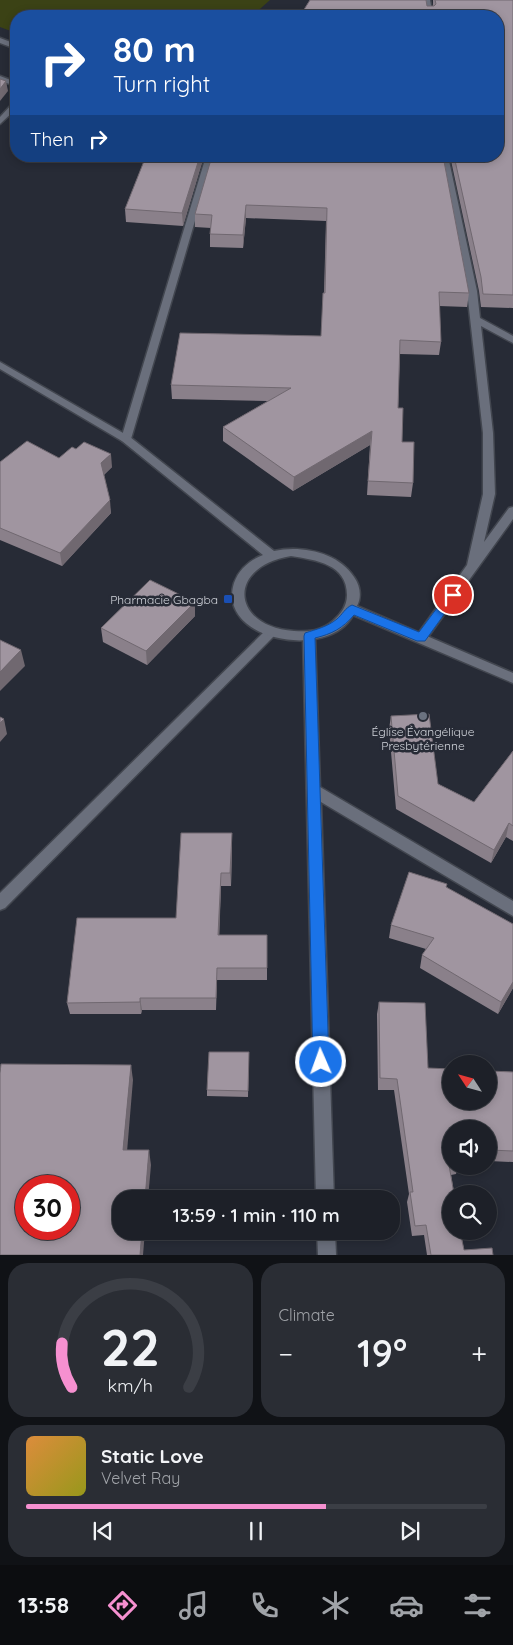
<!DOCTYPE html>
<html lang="en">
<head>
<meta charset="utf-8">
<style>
	:root { --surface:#1d2028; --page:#2a2d34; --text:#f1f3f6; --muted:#a0a3a8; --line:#3b3e45; --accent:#f690d0 }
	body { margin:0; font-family:Quicksand,sans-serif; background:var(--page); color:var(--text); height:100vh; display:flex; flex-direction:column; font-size:19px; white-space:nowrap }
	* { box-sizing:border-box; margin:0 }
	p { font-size:16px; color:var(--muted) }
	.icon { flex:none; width:28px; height:28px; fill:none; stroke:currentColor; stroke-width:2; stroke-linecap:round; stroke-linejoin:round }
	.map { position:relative; height:1255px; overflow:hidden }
	.details { display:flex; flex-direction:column; gap:8px; padding:8px; background:#101216; flex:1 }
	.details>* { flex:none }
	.top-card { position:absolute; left:10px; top:10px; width:494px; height:152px; border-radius:20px; box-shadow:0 2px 8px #0003,0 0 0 1px var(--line); background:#1a4fa0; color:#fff; overflow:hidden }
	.needle { width:32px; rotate:306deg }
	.buttons { position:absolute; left:442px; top:1055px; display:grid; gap:10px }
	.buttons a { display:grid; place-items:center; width:55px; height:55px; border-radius:50%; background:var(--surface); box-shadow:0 2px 8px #0003,0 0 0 1px var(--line); font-size:25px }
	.speed { position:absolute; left:15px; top:1175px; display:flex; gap:10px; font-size:25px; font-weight:700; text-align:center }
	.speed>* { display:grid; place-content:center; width:65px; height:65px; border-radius:50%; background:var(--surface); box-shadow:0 2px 8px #0003,0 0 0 1px var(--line); line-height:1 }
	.speed .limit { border:8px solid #d22; background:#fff; color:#111 }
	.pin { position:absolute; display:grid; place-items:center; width:42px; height:42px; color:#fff; margin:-21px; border:2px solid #fff; border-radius:50%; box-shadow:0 1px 5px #0007 }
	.me { position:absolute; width:55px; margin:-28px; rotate:358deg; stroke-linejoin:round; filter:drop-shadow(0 0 4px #0008) }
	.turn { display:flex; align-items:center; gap:18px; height:105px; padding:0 20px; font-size:22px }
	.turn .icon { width:65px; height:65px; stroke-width:2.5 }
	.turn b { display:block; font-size:35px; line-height:42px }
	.then { display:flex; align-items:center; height:48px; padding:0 20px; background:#0003; gap:10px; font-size:19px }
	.big { font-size:38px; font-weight:600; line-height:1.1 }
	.details .tile { flex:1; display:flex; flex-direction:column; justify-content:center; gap:8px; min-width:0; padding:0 18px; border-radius:20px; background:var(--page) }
	.details .dial { align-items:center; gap:0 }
	.dial svg { height:130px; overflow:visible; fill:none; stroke:var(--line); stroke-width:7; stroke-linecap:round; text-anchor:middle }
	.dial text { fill:var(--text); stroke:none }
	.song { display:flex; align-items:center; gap:15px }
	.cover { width:60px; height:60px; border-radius:8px; background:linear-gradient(135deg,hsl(30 70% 55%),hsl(60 70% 35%)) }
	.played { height:5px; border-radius:2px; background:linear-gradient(90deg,var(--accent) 65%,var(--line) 65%) }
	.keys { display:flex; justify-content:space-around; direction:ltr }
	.heat { display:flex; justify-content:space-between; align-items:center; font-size:28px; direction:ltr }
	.details .tiles { flex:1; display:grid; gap:8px; grid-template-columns:1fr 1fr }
	.tile:last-child { grid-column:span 2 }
	.trip { position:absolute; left:112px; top:1190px; width:288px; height:50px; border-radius:20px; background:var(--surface); box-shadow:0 2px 8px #0003,0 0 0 1px var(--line); font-weight:600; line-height:50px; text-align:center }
	.tab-bar { display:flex; height:80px; justify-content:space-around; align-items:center; background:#0c0d10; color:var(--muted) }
	.tab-bar .icon { width:35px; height:35px }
	.tab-bar .on { color:var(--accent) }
	.tab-bar b { font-size:22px; color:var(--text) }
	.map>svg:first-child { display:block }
	.green { fill:#3b4215 }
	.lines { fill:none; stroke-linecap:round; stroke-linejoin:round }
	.street-casing { stroke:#42464f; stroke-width:3 }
	.secondary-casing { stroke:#42464f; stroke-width:3 }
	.street { fill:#6a6f7c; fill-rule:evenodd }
	.secondary { fill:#6a6f7c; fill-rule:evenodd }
	.wall { fill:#8a808a }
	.shaded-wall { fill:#706870 }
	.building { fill:#a095a0; stroke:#706870; fill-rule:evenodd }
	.route { fill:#1a73e8; stroke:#114b97 }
	.transit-dot { fill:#1a4fb4; stroke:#272b36; stroke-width:2 }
	.worship-dot { fill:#6b7280; stroke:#272b36; stroke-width:2 }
	.labels { text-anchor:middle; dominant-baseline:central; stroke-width:5; stroke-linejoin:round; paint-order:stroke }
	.poi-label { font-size:12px; fill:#d1d4db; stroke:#272b36; text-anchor:end }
</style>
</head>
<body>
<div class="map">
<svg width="513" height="1255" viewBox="0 0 513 1255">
	<rect width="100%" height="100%" fill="#272b36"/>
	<path class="green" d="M0,0H270L252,16H16V33L0,27Z"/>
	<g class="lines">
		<defs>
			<g id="street">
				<path d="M424,0H430L433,16H427Z"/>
				<path d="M0,38L16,44V49L0,43Z"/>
				<path d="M0,76L16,82V86L0,81Z"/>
				<path d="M13,103H16V109L0,124V117Z"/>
				<path d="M206,156H214L131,439L126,442L122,441L121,439Z"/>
				<path d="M440,156H448L477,291L480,318L513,336V343L481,326L493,433L495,494L484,542L509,508L513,507V519L425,641H417L415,638L417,635L467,565L483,494V433L467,291Z"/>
				<path d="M271,627L275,629L277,632L275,635L5,908L0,910V893L267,629Z"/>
				<path d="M309,631L313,633L315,636L320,787L513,901V916L321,802L334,1199H316L303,636L305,633Z"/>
				<path d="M317,1231H335L336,1255H318Z"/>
			</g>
			<path id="secondary" d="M0,362L130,437L274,551C301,545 338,552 354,577C360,585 362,597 357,606L513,673V683L353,615C329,661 216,641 234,583C239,569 250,560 263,555L122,441L0,369ZM291,556C316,560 347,564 347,595C347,606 341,614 333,621C321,631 309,632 294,631C232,627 225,567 291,556Z"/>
		</defs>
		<use href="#street" class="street-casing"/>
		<use href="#secondary" class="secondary-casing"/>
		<use href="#street" class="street"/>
		<use href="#secondary" class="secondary"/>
	</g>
	<g class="wall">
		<path d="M433,0H513V308L481,307L479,291L450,156H498L427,6H433Z"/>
		<path d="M204,156L183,226L126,222L125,209Z"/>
		<path d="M443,156L469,293L467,307L439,306L441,342L439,355L400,354L398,408L402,442L413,483L411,497L367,495L370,445L293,491L223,441V427L268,401L172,399L171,385L321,336L324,293L326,221L246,218L243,248L210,247V234L211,228L195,227V214Z"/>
		<path d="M0,462L112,467L104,475L111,513L62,566L0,540Z"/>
		<path d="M195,602V616L147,665L103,642L101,628Z"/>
		<path d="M391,716L438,784L474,802L513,751V841L506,837L491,863L396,809L389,729Z"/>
		<path d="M232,846L231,886H221L219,935H267V980H217L216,1010H142L141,1014H70L67,1003L176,918Z"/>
		<path d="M447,887L513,988L498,1014L420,968L422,955L426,949L389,938L391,925Z"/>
		<path d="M379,1002L428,1068L513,1072V1162L489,1161V1129H451V1166H458L456,1174L451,1175L464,1250L493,1255H427L424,1235L412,1236L407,1202L409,1194L394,1090H378L377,1014Z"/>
		<path d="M249,1052L248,1097L207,1096V1090Z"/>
	</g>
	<g class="shaded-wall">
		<path d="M6,81L8,91L0,101V89Z"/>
		<path d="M200,156H204L183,226L182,213Z"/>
		<path d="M246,205V218L243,248V235Z"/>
		<path d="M372,431L370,445L293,491L294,477Z"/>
		<path d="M111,454L112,467L102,476L101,463Z"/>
		<path d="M110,500L111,513L62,566L60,553Z"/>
		<path d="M195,602V616L147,665L146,651Z"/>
		<path d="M21,650L25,666L0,691V672Z"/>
		<path d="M4,719L7,734L0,742V723Z"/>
		<path d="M509,823L506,837L491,863L494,850Z"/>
		<path d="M232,833V846L231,886L230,873Z"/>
		<path d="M221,873V886L219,947L218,935Z"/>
		<path d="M513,982V988L498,1014L501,1002Z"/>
		<path d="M140,998L142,1010L141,1014L140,1002Z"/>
		<path d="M131,1065L133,1080L126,1164L123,1150Z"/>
		<path d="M149,1150L151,1165L148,1199H145Z"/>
		<path d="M142,1231H145L143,1255H140Z"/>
	</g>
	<g class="building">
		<path d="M310,0H426L427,6H434L436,4L435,0H513V295L483,294L481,277L454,156H498V16H300Z"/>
		<path d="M0,79L6,81L0,89Z"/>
		<path d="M146,156H200L182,213L125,209Z"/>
		<path d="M212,156H443L469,293L439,292L441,342L400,340L398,408H403L402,442H414L413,483L368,481L372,431L294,477L223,427L291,388L171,385L180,333L321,336L323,293H325L327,208L246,205L243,235L210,234L212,215L195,214Z"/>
		<path d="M27,441L59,458L72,447L76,449L84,442L111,454L101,463L110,500L60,553L0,528V462Z"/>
		<path d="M150,580L195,602L146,651L101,628Z"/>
		<path d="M0,640L21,650L0,672Z"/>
		<path d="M429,714L438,784L474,802L513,751V826L509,823L494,850L398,796L391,716Z"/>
		<path d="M0,717L4,719L0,723Z"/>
		<path d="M181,833H232L230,873H221L218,935H267V968H217L216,998H140V1002L67,1003L77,918H176Z"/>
		<path d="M409,872L447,884L446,887L513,924V982L501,1002L422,955L434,938L391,925Z"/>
		<path d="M379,1002L425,1003L428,1068L451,1069V1101H489V1071L513,1072V1151L489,1150V1129H451V1164L449,1165L454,1194H451V1231H460L464,1250L492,1248L493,1255H431L426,1225L415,1226L410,1192H413L397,1079L380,1078Z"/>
		<path d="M209,1052H249L248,1091L207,1090Z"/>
		<path d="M1,1064L131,1065L123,1150H149L145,1199H121V1231H142L140,1255H0V1073ZM26,1186H69V1229H26Z"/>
	</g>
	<path class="route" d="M453,591L458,595L425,641H417L354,615C343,628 332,634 315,638L329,1062L326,1067L321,1070L316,1067L313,1062L304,636L305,633C317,629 327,627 337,619C342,615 345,608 352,605L419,632L449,592Z"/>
	<rect class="transit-dot" x="223" y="594" width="10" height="10" rx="2.5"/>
	<circle class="worship-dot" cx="423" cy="716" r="5"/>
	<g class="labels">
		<g class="poi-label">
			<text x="218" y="599">Pharmacie Gbagba</text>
			<text x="423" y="731" text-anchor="middle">Église Évangélique<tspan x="423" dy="14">Presbytérienne</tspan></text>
		</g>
	</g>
</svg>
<div class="buttons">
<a><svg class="needle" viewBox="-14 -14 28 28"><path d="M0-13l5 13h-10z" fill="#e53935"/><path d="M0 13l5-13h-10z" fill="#a0a3a8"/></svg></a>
<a><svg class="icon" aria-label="sound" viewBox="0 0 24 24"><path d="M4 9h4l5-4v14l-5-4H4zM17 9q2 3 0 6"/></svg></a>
<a><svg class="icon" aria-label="search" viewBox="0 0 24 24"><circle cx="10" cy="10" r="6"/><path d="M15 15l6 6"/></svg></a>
</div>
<div class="speed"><div class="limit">30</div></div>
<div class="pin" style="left:453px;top:595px;background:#d93025"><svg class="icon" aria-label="arrive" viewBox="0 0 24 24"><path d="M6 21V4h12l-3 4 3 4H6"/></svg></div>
<svg class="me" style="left:321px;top:1062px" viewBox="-20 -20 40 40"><circle r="17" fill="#1a73e8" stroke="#fff" stroke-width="3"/><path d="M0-11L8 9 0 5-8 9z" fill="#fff"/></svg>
<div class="trip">13:59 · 1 min · 110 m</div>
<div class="top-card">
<div class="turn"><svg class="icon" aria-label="right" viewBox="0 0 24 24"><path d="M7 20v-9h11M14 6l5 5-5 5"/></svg><div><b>80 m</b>Turn right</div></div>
<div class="then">Then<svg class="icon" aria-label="right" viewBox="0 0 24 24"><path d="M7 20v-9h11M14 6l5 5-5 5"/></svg></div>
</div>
</div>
<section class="details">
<div class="tiles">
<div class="tile dial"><svg viewBox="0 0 100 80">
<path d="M14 69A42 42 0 1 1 86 69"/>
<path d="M14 69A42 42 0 0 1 8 42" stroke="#f690d0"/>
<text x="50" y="56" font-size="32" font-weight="700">22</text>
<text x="50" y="72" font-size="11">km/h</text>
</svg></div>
<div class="tile"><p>Climate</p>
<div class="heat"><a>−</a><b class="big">19°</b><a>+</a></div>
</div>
<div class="tile">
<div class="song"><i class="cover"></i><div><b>Static Love</b><p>Velvet Ray</p></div></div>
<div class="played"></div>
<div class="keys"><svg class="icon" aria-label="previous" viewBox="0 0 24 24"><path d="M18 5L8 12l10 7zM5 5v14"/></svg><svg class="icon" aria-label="pause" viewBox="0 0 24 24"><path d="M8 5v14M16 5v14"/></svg><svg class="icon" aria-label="next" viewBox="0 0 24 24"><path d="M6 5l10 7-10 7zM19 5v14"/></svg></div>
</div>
</div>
</section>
<nav class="tab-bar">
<b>13:58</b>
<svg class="icon on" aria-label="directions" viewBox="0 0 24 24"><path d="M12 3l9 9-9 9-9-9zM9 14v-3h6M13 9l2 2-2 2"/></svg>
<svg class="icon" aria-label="music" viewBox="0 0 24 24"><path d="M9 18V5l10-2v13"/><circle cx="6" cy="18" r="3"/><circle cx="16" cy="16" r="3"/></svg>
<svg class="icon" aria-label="phone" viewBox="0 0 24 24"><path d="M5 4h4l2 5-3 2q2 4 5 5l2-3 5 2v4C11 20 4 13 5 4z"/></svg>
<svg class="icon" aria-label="climate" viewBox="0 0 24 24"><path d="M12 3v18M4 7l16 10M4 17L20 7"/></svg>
<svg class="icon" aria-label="car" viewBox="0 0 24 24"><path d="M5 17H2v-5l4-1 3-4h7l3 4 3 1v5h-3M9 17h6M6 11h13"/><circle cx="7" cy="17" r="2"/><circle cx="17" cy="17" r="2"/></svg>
<svg class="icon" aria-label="filters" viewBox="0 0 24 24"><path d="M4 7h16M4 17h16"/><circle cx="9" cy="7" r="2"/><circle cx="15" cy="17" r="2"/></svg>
</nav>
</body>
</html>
